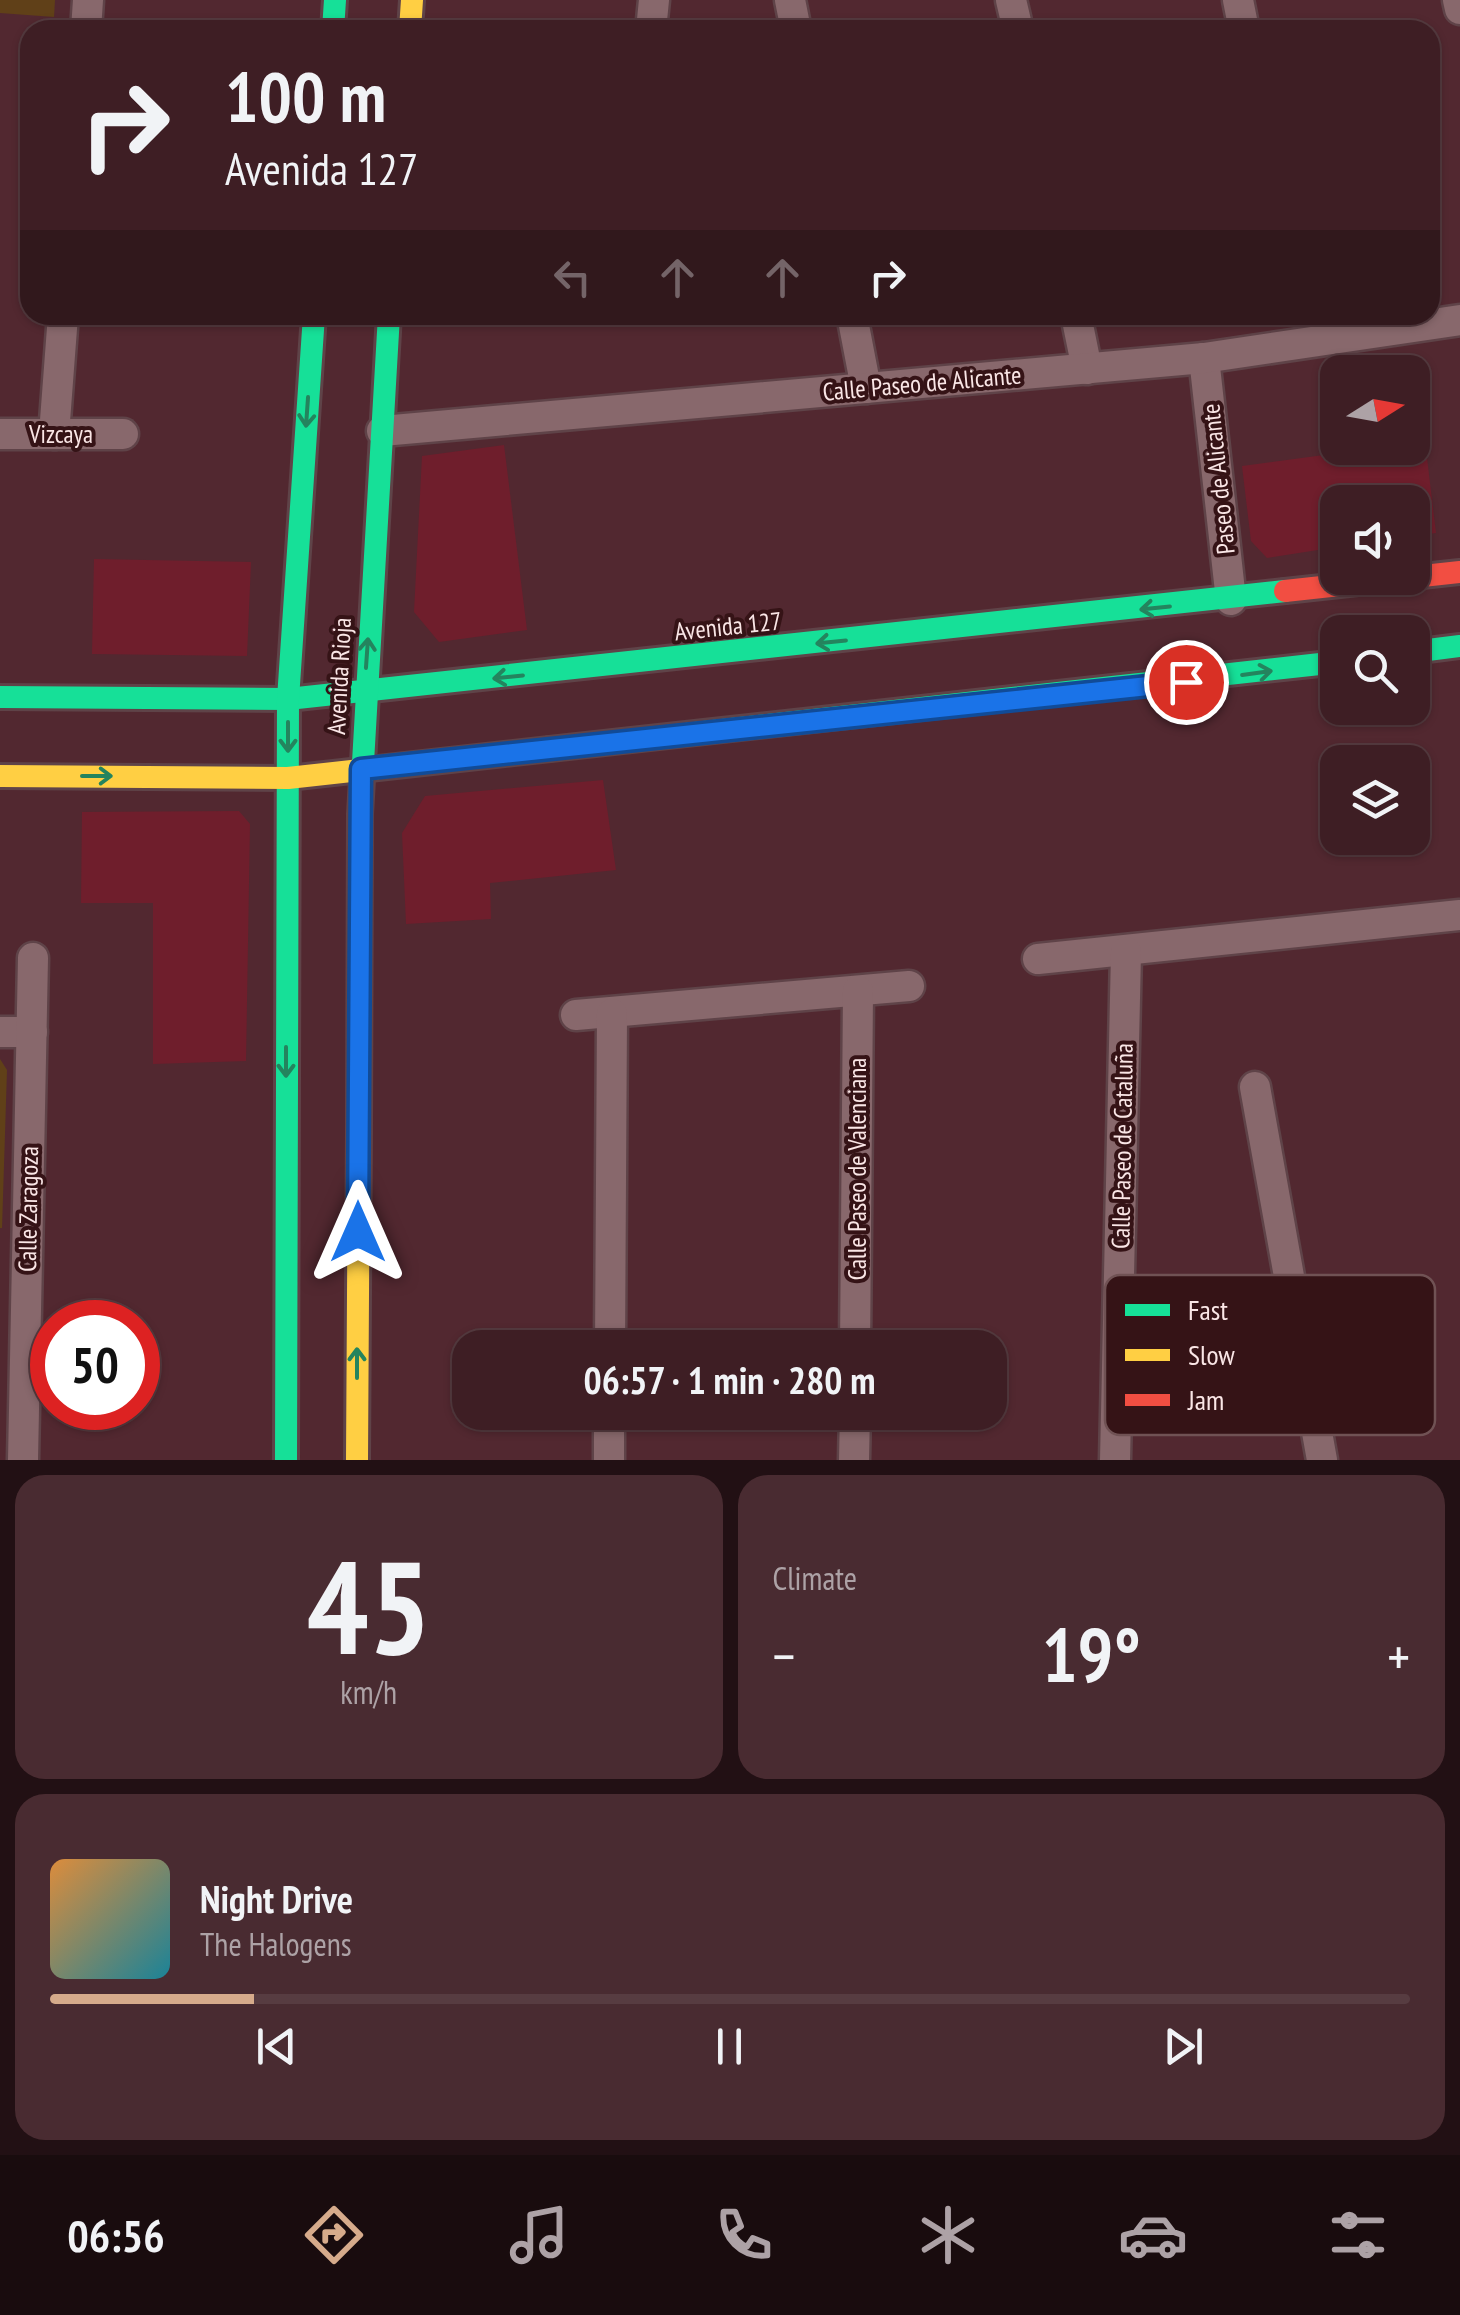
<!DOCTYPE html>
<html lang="en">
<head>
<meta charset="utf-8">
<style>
	:root { --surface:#3e1e24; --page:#492b31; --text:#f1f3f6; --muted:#ada2a6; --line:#573c41; --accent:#d6ab8b }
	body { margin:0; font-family:"PT Sans Narrow",sans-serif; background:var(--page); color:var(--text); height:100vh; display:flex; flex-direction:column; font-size:38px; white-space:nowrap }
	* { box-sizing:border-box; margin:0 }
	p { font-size:32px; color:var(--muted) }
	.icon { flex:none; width:55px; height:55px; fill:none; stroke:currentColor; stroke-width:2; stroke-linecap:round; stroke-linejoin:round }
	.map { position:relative; height:1460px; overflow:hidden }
	.drawer { display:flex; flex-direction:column; gap:15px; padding:15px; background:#221014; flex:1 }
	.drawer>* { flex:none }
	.top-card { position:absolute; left:20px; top:20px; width:1420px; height:305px; border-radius:30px; box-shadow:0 2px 8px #0004,0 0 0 2px var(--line); background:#3e1e24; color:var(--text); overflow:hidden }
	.needle { width:65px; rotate:79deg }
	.controls { position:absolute; left:1320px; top:355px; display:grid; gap:20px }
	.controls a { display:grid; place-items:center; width:110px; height:110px; border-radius:20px; background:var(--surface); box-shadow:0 2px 8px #0004,0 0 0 2px var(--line); font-size:50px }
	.speed { position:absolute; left:30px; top:1300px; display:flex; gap:20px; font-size:50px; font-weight:700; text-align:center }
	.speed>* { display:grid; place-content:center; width:130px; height:130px; border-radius:50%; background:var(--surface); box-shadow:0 2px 8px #0004,0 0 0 2px var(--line); line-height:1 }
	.speed .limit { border:15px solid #d22; background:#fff; color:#111 }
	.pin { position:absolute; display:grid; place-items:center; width:85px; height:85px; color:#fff; margin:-42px; border:5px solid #fff; border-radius:50%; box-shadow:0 2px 10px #0007 }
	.me { position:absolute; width:110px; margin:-55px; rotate:0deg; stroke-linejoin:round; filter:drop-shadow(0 0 8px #0008) }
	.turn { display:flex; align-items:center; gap:35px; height:210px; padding:0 40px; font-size:45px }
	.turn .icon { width:130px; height:130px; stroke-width:2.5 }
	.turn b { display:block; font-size:70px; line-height:85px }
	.lanes { display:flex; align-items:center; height:95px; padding:0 40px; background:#0003; justify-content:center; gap:50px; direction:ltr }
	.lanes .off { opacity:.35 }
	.big { font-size:75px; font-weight:700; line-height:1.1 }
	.drawer .widget { flex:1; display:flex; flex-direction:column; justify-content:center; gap:15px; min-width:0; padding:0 35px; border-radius:30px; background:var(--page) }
	.drawer .dial { align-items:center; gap:0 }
	.dial b { font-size:130px; line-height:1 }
	.song { display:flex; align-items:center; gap:30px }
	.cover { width:120px; height:120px; border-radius:15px; background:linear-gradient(135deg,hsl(30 70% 55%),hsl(190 70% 35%)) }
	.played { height:10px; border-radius:5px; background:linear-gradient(90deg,var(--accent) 15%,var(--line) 15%) }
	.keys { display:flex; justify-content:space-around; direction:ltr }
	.heat { display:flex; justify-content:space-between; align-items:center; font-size:55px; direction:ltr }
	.drawer .tiles { flex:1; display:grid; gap:15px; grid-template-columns:1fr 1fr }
	.widget:last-child { grid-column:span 2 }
	.trip { position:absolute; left:452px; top:1330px; width:555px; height:100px; border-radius:30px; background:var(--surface); box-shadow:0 2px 8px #0004,0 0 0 2px var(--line); font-weight:700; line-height:100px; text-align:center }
	.tabs { display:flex; height:160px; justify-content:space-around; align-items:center; background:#190c0e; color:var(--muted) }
	.tabs .icon { width:70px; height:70px }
	.tabs .current { color:var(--accent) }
	.tabs b { font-size:45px; color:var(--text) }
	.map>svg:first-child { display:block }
	.built { fill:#6f1e2c }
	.green { fill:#604018 }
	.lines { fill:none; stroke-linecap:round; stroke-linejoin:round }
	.street-casing { stroke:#5f4348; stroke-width:35 }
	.fast-casing { stroke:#5f4348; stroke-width:28 }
	.slow-casing { stroke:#5f4348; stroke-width:28 }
	.jam-casing { stroke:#5f4348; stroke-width:28 }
	.street { stroke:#88686c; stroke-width:30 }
	.fast { stroke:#16e098; stroke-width:22 }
	.slow { stroke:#ffcf43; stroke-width:22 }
	.jam { stroke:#f24e42; stroke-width:22 }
	.oneway { stroke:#24845e }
	.route-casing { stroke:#114b97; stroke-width:25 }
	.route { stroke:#1a73e8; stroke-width:18 }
	.labels { text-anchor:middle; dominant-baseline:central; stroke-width:8; stroke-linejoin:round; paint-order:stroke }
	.street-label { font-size:25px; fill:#fae6e6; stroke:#351316 }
	.key { fill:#351316; stroke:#705254; stroke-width:2.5 }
	.key-label { font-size:28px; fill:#fae6e6 }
</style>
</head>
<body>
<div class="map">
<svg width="1460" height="1460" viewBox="0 0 1460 1460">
	<rect width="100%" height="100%" fill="#522830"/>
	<g class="built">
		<path d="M1425,441L1436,533L1413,536L1412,502H1338L1337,547L1267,558L1251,541L1242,466L1376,448H1412L1413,442Z"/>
		<path d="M504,445L527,630L439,642L414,612L422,456Z"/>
		<path d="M94,559L251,562L247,656L92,654Z"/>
		<path d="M603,780L616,870L490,883L491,919L406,924L402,833L425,796Z"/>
		<path d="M239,811L250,824L246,1061L153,1064V903H81L82,812Z"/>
	</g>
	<g class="green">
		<path d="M0,0H55L54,17L0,13Z"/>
		<path d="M0,1059L7,1070L2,1228H0Z"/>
	</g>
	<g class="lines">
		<defs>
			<g id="street">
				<path d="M790,0L796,30"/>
				<path d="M1011,0L1018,30"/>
				<path d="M1238,0L1244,30"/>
				<path d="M1458,0L1460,9"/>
				<path d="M86,30L88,0"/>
				<path d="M651,30L654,0"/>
				<path d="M852,315L866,388"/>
				<path d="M1076,315L1087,369"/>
				<path d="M1204,358L1231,600"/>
				<path d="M382,431L1204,358L1460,320"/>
				<path d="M0,434H123"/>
				<path d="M54,434L63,315"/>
				<path d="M1038,959L1460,915"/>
				<path d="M576,1015L909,986"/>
				<path d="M0,1032H32"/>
				<path d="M1255,1087L1322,1460"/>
				<path d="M610,1348L612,1014"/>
				<path d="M855,1348L858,991"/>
				<path d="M23,1460L33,958"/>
				<path d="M609,1460V1412"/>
				<path d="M854,1460L855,1412"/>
				<path d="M1115,1460L1126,952"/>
			</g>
			<g id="fast">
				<path d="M333,30L335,0"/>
				<path d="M1412,652L1460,646"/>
				<path d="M0,697L288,699L1285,591"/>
				<path d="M550,749L1338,662"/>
				<path d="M359,1130L360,814L389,315"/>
				<path d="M286,1460L288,699L314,315"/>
			</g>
			<g id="slow">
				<path d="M410,30L412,0"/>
				<path d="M0,776L288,778L550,749"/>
				<path d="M357,1460L359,1130"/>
			</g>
			<path id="jam" d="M1285,591L1460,572"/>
		</defs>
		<use href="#street" class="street-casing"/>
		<use href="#fast" class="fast-casing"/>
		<use href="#slow" class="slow-casing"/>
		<use href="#jam" class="jam-casing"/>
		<use href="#street" class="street"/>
		<use href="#fast" class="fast"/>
		<use href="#slow" class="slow"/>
		<use href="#jam" class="jam"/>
	</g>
	<defs><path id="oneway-shaft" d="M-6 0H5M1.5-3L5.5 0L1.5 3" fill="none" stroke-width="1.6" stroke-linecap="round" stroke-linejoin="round" transform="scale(2.5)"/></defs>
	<g class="oneway">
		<use href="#oneway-shaft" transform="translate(307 412) rotate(94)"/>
		<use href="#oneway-shaft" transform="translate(1155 608) rotate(174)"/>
		<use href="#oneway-shaft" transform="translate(831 642) rotate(174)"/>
		<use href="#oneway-shaft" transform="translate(367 653) rotate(-86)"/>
		<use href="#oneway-shaft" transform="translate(1257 673) rotate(-8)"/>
		<use href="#oneway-shaft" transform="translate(508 677) rotate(174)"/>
		<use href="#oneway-shaft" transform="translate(288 737) rotate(90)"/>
		<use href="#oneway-shaft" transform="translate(97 776)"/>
		<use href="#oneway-shaft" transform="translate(286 1062) rotate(90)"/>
		<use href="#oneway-shaft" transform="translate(357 1363) rotate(-90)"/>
	</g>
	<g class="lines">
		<defs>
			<path id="route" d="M358,1232L361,769L1186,682"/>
		</defs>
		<use href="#route" class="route-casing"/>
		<use href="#route" class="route"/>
	</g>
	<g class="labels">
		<g class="street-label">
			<text transform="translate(922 383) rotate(-5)">Calle Paseo de Alicante</text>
			<text x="61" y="434">Vizcaya</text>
			<text transform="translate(1218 479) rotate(-96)">Paseo de Alicante</text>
			<text transform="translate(728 626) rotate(-6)">Avenida 127</text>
			<text transform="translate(339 676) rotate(-87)">Avenida Rioja</text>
			<text transform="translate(1122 1146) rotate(-89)">Calle Paseo de Cataluña</text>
			<text transform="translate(857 1169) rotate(-90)">Calle Paseo de Valenciana</text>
			<text transform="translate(28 1209) rotate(-89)">Calle Zaragoza</text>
		</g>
	</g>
	<rect x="1105" y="1275" width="330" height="160" rx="15" class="key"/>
	<rect x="1125" y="1304" width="45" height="12" fill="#16e098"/>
	<rect x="1125" y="1349" width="45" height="12" fill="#ffcf43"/>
	<rect x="1125" y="1394" width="45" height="12" fill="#f24e42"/>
	<g class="key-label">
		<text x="1188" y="1320">Fast</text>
		<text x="1188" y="1365">Slow</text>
		<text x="1188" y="1410">Jam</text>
	</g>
</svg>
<div class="controls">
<a><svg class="needle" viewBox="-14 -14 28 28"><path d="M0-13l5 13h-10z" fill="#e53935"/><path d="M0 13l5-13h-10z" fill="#ada2a6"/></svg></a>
<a><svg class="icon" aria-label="sound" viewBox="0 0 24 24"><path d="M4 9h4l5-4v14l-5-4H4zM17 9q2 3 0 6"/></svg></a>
<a><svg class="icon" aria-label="search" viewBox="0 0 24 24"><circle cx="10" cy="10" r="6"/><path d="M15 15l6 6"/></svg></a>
<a><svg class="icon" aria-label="layers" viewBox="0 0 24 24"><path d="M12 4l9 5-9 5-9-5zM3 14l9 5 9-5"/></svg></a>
</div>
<div class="speed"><div class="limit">50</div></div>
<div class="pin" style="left:1186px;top:682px;background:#d93025"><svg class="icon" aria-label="arrive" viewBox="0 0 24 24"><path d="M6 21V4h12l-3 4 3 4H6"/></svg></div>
<svg class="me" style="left:358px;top:1232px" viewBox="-20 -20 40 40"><path d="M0-17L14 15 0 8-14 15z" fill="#1a73e8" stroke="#fff" stroke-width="4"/></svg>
<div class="trip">06:57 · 1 min · 280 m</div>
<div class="top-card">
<div class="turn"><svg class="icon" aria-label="right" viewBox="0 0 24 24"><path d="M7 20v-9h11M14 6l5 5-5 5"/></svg><div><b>100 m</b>Avenida 127</div></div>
<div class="lanes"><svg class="icon off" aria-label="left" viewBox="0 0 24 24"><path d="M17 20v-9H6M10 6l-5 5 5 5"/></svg><svg class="icon off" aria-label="ahead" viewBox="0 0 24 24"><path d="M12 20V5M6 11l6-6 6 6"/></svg><svg class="icon off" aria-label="ahead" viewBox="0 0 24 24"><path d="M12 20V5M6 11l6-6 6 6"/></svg><svg class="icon" aria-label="right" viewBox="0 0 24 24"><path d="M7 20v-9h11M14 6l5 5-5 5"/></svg></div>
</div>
</div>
<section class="drawer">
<div class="tiles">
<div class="widget dial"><b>45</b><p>km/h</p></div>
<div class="widget"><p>Climate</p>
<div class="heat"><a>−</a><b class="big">19°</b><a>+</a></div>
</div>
<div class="widget">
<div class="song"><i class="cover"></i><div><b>Night Drive</b><p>The Halogens</p></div></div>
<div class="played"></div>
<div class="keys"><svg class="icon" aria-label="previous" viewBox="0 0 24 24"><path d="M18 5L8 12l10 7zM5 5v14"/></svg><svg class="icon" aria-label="pause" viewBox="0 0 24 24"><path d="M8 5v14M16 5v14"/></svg><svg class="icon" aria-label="next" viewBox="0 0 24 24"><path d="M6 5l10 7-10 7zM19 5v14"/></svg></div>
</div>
</div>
</section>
<nav class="tabs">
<b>06:56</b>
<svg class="icon current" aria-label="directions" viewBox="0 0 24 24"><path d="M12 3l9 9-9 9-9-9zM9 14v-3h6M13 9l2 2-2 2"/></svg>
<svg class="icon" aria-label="music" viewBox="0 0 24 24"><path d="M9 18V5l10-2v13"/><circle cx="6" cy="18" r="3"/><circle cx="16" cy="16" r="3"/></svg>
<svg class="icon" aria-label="phone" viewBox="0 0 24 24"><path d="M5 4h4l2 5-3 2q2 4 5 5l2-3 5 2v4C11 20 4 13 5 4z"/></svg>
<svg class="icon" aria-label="climate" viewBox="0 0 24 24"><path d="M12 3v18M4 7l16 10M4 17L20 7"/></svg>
<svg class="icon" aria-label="car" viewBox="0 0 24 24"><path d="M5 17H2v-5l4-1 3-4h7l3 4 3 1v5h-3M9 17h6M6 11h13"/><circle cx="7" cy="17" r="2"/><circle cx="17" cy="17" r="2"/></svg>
<svg class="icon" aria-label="filters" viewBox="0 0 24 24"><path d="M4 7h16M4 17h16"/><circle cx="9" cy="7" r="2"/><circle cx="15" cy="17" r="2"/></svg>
</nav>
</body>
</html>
